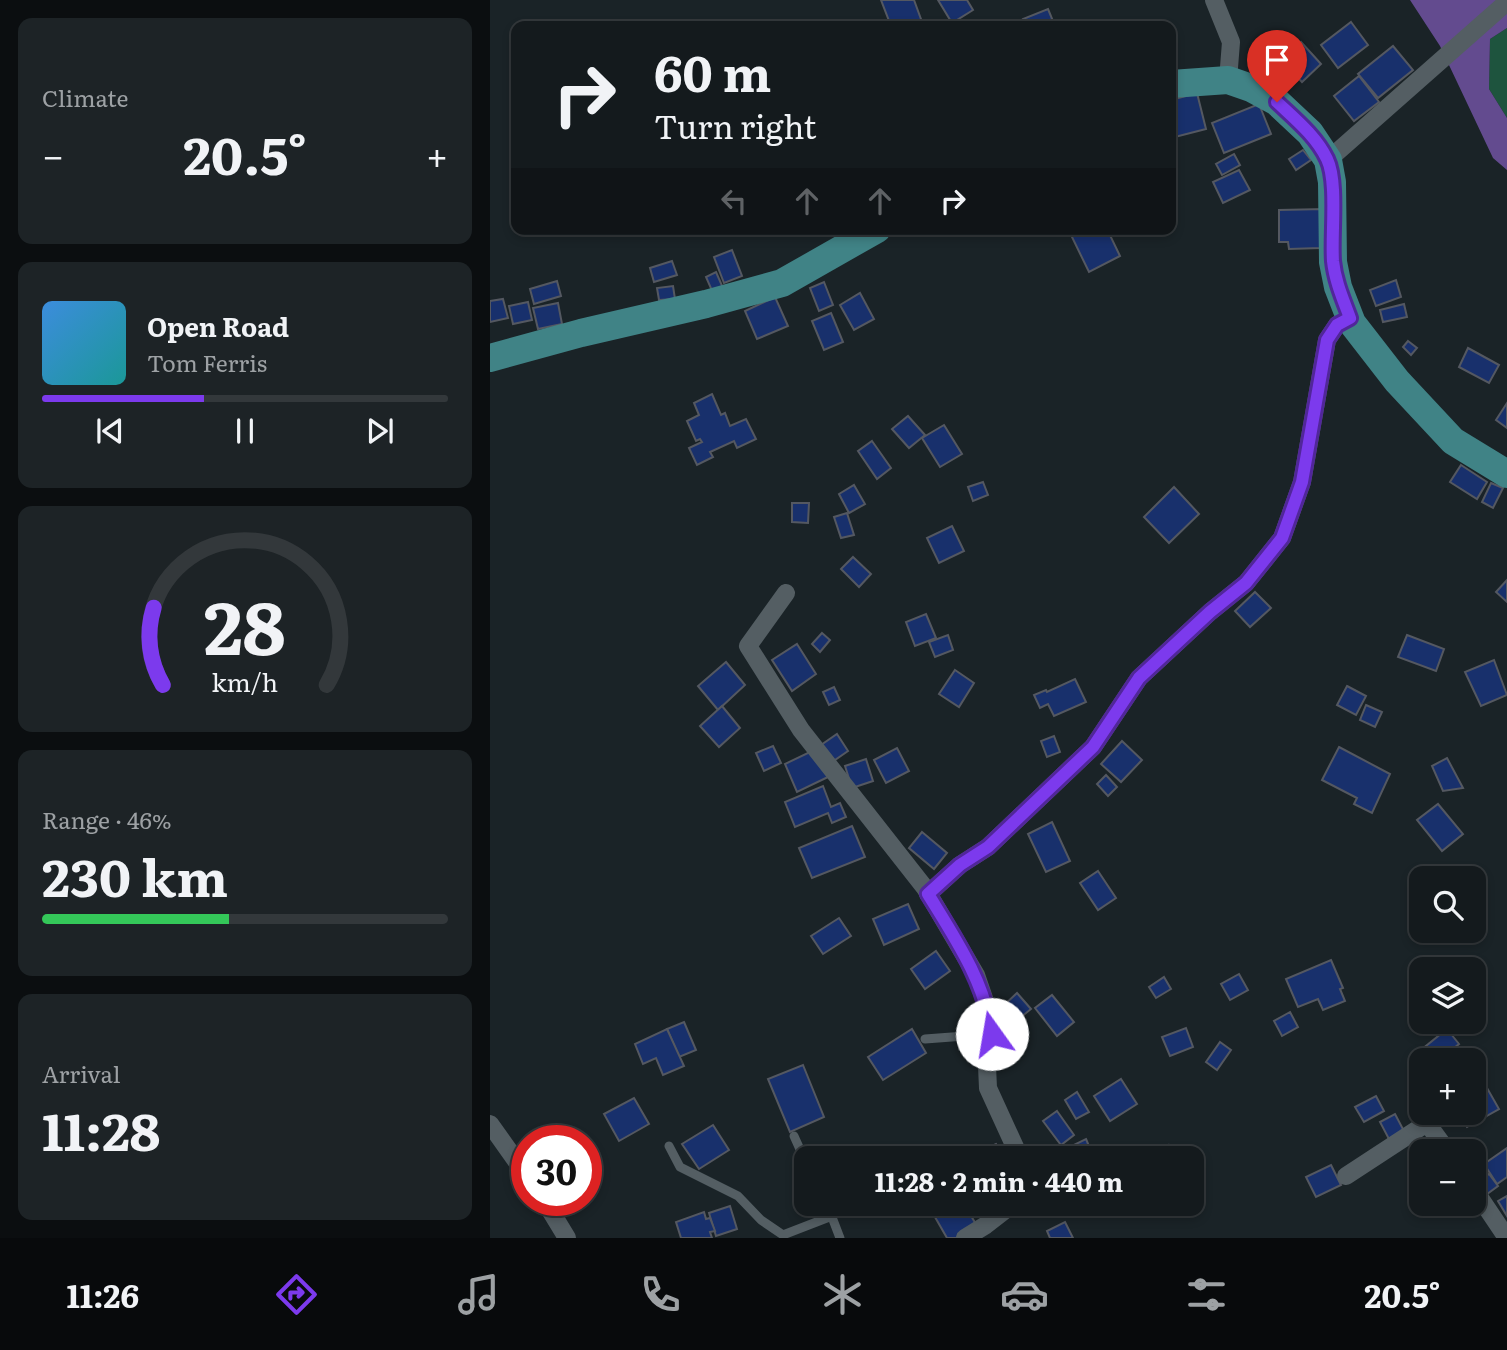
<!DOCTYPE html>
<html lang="en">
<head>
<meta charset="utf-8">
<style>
	:root { --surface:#141a1d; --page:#1d2326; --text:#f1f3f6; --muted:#9da1a4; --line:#33383b; --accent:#7c3aed }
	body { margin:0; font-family:Literata,serif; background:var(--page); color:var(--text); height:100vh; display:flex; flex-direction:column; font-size:26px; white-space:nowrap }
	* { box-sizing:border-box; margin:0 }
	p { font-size:23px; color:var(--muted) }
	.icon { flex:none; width:38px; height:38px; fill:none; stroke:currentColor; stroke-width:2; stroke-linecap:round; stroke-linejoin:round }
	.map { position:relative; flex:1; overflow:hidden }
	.sheet { display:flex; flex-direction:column; gap:18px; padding:18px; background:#0b0e10; width:490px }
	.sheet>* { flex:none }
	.hud { position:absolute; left:21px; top:21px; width:665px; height:214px; border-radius:14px; box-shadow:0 4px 10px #0003,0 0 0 2px var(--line); background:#141a1d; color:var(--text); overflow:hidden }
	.fabs { position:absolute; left:919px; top:866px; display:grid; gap:14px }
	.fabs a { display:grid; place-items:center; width:77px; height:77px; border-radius:14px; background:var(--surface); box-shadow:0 4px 10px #0003,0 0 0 2px var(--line); font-size:35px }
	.speed { position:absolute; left:21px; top:1125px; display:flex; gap:14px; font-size:35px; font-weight:700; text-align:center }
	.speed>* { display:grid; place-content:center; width:91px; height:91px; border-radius:50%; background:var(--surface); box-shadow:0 4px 10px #0003,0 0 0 2px var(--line); line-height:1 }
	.speed .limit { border:10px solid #d22; background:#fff; color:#111 }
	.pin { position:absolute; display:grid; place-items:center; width:60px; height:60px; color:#fff; margin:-72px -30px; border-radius:50% 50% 50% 0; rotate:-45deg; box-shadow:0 0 7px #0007 }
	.pin .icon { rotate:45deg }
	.me { position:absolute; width:77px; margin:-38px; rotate:347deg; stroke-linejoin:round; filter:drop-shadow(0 0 5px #0008) }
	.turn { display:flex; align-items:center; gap:24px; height:147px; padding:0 28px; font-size:32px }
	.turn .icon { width:91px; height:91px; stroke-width:2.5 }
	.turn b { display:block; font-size:49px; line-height:60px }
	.lanes { display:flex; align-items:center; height:66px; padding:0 28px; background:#0003; justify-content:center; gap:35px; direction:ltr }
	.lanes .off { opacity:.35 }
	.big { font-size:52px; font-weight:700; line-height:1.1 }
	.sheet .card { flex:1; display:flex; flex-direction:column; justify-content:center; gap:10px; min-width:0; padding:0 24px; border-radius:14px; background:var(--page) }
	.sheet .dial { align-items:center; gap:0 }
	.dial svg { height:182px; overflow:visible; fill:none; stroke:var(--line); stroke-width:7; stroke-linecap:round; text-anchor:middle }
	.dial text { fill:var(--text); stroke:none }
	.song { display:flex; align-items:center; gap:21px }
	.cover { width:84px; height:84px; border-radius:10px; background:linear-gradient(135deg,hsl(210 70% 55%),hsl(180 70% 35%)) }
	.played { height:7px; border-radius:4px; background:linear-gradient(90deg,var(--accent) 40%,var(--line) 40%) }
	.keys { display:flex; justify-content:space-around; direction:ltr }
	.heat { display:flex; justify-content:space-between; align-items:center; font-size:38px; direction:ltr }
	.charge { height:10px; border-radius:5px; background:linear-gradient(90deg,#34c759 46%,var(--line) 0) }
	.trip { position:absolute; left:304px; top:1146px; width:410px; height:70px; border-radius:14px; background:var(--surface); box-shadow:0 4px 10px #0003,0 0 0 2px var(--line); font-weight:700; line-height:70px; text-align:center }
	.tabs { display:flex; height:112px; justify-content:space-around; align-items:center; background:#080a0c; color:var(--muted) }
	.tabs .icon { width:49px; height:49px }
	.tabs .on { color:var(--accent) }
	.tabs b { font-size:32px; color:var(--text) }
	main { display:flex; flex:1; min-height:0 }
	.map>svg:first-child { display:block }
	.green { fill:#1e543e }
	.water { fill:#634b8f }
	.building { fill:#18306c; stroke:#545861; stroke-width:2 }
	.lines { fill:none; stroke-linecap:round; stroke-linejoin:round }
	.lane { stroke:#545e63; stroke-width:9 }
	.street { stroke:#545e63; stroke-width:18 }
	.primary { stroke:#408386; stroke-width:28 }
	.route-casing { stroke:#51269a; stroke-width:18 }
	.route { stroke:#7c3aed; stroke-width:12 }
</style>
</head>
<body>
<main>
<section class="sheet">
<div class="card"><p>Climate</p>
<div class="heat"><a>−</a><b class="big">20.5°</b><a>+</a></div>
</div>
<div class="card">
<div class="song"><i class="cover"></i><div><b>Open Road</b><p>Tom Ferris</p></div></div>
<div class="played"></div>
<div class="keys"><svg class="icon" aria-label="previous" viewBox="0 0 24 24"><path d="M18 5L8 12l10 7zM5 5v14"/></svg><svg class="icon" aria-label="pause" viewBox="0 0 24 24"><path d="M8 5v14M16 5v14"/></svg><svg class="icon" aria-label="next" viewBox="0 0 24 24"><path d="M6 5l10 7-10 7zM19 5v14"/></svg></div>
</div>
<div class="card dial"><svg viewBox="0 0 100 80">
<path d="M14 69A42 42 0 1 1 86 69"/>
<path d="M14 69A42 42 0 0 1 10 35" stroke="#7c3aed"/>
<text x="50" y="56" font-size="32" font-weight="700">28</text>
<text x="50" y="72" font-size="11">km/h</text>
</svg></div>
<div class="card"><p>Range · 46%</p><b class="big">230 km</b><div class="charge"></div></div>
<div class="card"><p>Arrival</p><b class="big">11:28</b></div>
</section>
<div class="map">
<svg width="1017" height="1238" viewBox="0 0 1017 1238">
	<rect width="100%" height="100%" fill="#1a2327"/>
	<path class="green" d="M1017,28V118L999,89L1000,39Z"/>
	<path class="water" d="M920,0H1010L1017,11V28L1000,39L999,89L1017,118V170L1003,158L950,46Z"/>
	<g class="building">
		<path d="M391,0H424L432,22L420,26H401Z"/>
		<path d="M448,0H477L483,10L462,23Z"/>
		<path d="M558,9L565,26H536L533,19Z"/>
		<path d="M861,22L878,45L848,68L831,45Z"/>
		<path d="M811,42L831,64L812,82L792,61Z"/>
		<path d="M903,46L923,70L888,98L868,74Z"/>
		<path d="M869,76L889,102L864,121L844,96Z"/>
		<path d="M707,93L716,129L681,138V100Z"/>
		<path d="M769,104L781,134L734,153L722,123Z"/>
		<path d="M813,150L821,160L806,170L799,159Z"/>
		<path d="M744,154L750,165L732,175L726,164Z"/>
		<path d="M749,170L760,190L733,203L723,182Z"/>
		<path d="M835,209L830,248L799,249L798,242H789V210Z"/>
		<path d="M592,229H617L630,256L599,272L581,235Z"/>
		<path d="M242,250L252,276L234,283L224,257Z"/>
		<path d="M182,261L187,275L164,282L160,268Z"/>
		<path d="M226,272L233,288L223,293L216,277Z"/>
		<path d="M906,280L911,297L886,306L880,290Z"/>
		<path d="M67,281L71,296L44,304L40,289Z"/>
		<path d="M334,282L343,305L329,311L320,288Z"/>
		<path d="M183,286L185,299L169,300L167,288Z"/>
		<path d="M370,293L384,319L364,330L350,305Z"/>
		<path d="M285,297L298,326L267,339L255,311Z"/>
		<path d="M13,299L18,318L0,322V301Z"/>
		<path d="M38,302L42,320L23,324L19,306Z"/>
		<path d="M68,303L72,324L48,329L43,308Z"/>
		<path d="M914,304L917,317L893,322L890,310Z"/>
		<path d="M341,313L353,342L334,350L322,321Z"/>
		<path d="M918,341L927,348L921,355L913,347Z"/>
		<path d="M978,348L1009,365L999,383L969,367Z"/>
		<path d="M222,394L231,415L235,413L240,426L256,419L266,439L247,448L244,441L220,452L223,457L207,465L199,448L212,442L210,439L206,441L197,421L209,415L204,403Z"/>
		<path d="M1017,403V428L1006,420Z"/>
		<path d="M418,416L435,435L419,448L402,429Z"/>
		<path d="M454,425L472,454L450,467L432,438Z"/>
		<path d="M382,441L401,468L387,479L368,451Z"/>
		<path d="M971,465L997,482L987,499L960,482Z"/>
		<path d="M493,482L498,495L483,501L478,487Z"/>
		<path d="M1001,483L1013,488L1003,508L992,502Z"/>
		<path d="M364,485L375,504L359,513L349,494Z"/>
		<path d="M684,487L709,514L679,543L654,517Z"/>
		<path d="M302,503H319L318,523L302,522Z"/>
		<path d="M357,513L364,535L351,538L344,517Z"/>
		<path d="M462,526L474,551L449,563L437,538Z"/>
		<path d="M363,557L381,574L369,587L351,569Z"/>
		<path d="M1017,580V602L1006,592Z"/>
		<path d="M765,592L781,608L760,627L745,611Z"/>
		<path d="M436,614L446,638L425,646L416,622Z"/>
		<path d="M332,633L340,640L330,652L322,644Z"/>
		<path d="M458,635L463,650L445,657L439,642Z"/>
		<path d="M917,635L954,649L946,671L908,657Z"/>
		<path d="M307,644L326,674L302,691L282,660Z"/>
		<path d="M1004,660L1017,695L991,706L975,672Z"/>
		<path d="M236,662L255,685L228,710L208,686Z"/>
		<path d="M465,670L484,683L469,707L449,694Z"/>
		<path d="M585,679L596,702L564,716L558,704L550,708L544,695L556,690L557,692Z"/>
		<path d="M857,686L876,696L866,715L847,705Z"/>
		<path d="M344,687L350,700L339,705L333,692Z"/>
		<path d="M876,705L892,712L885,727L870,720Z"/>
		<path d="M232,706L250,728L229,747L210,726Z"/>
		<path d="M347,734L358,751L342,762L331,745Z"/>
		<path d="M564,736L570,752L557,757L551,741Z"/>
		<path d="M632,741L652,760L631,782L611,764Z"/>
		<path d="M283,746L291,763L274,771L266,753Z"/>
		<path d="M849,747L900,774L882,813L864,804L867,798L832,780Z"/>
		<path d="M407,748L419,771L396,783L384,760Z"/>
		<path d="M322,751L340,776L307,792L295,764Z"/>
		<path d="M957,758L973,788L953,791L942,766Z"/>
		<path d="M376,759L383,781L362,788L355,766Z"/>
		<path d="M616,775L627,787L618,796L607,784Z"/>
		<path d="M333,786L341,807L350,803L356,817L342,823L338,813L305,827L295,802Z"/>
		<path d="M948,804L973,834L952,851L927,820Z"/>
		<path d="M562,822L580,861L556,872L538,834Z"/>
		<path d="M362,826L375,857L322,878L309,848Z"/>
		<path d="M432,832L457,853L444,869L419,848Z"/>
		<path d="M608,871L626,898L608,910L590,883Z"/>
		<path d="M418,904L429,929L394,945L383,919Z"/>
		<path d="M349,918L361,936L333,954L321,936Z"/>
		<path d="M446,951L460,971L435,989L421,969Z"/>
		<path d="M841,960L853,988L850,989L855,1001L833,1010L828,999L808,1007L796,979Z"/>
		<path d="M749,974L758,990L740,1000L731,984Z"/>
		<path d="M674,977L681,989L666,998L659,987Z"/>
		<path d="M527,993L541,1009L525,1022L512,1007Z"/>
		<path d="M562,995L584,1022L567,1036L545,1008Z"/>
		<path d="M800,1012L808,1027L792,1036L784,1021Z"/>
		<path d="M194,1022L206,1050L189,1057L177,1029Z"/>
		<path d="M696,1028L703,1047L680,1056L672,1037Z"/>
		<path d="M177,1029L194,1066L173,1075L166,1058L153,1064L145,1044Z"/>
		<path d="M422,1029L436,1053L393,1080L378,1057Z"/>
		<path d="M957,1029L969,1044L949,1060H939L931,1050Z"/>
		<path d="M730,1042L741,1050L727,1070L716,1062Z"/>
		<path d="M313,1065L334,1117L300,1132L278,1079Z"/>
		<path d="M631,1079L647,1104L620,1121L604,1096Z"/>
		<path d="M997,1088L1009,1109L977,1127L969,1113H984V1095Z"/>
		<path d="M587,1092L599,1112L586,1119L575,1100Z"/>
		<path d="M886,1096L894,1111L874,1122L865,1107Z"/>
		<path d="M144,1098L159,1124L129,1141L114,1114Z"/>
		<path d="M567,1111L584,1135L571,1145L553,1121Z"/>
		<path d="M905,1114L915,1133L900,1141L890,1122Z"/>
		<path d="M223,1125L239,1150L209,1169L192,1144Z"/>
		<path d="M596,1139L604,1158H563L561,1156Z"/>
		<path d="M506,1144L513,1158H475Z"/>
		<path d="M679,1145L691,1156L697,1150L711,1163L702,1174V1158H666Z"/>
		<path d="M1017,1148V1177L1007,1184L994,1164Z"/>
		<path d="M841,1165L851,1185L826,1197L816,1177Z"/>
		<path d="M999,1174L1008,1186L997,1194L988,1182Z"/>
		<path d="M1017,1196V1216L1008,1201Z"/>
		<path d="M467,1204H474L487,1226L466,1238H457L445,1217Z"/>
		<path d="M240,1206L247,1229L226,1236L219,1213Z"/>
		<path d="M214,1212L216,1219L220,1218L225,1231L220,1232L222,1238H191L186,1222Z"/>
		<path d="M575,1222L583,1238H560L557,1231Z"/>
	</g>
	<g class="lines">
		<g class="lane">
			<path d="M435,1039L502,1034"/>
			<path d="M304,1136L317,1165"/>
			<path d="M179,1146L190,1167L248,1196L271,1220L293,1235L342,1216"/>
			<path d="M337,1204L350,1238"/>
		</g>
		<g class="street">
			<path d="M724,0L741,42L738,80"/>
			<path d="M838,160L1017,2"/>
			<path d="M296,593L258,646L311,730L435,888L486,975L499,1013L502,1034L497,1066L498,1088L530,1158"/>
			<path d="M438,894L470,865L498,847L603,747L649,678L720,612L756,583L792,538L812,482L837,340L847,325L860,318"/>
			<path d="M0,1124L37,1176"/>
			<path d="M856,1176L937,1123L958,1152"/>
			<path d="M984,1189L1017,1238"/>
			<path d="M54,1200L77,1238"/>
			<path d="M475,1238L496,1225L523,1204"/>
		</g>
		<g class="primary">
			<path d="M681,84L738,80L761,88L787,102L820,133L838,160L842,182L843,262L848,287L862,323L907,381L963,441L1017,474"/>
			<path d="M0,358L91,333L216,304L292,283L387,229"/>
		</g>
	</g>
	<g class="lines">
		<defs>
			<path id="route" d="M502,1034C495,982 465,938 438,894L470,865L498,847L603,747L649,678L720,612L756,583L792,538L812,482L837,340L847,325L860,318C853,299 845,281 843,261C841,234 848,182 837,159C826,136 805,119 787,102"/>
		</defs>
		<use href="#route" class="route-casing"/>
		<use href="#route" class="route"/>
	</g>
</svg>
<div class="fabs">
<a><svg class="icon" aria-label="search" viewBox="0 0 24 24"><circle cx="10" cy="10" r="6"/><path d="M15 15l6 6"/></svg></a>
<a><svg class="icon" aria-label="layers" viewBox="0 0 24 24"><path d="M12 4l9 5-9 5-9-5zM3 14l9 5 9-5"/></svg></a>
<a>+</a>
<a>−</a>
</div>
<div class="speed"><div class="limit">30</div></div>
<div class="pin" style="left:787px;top:102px;background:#d93025"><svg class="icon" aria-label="arrive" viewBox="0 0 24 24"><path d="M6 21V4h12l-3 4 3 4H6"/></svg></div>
<svg class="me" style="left:502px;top:1034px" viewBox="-20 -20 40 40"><circle r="19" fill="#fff"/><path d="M0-13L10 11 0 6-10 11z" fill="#7c3aed"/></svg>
<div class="trip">11:28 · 2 min · 440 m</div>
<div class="hud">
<div class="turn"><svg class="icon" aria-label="right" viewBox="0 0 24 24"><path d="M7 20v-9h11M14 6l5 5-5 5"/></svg><div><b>60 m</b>Turn right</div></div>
<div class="lanes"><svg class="icon off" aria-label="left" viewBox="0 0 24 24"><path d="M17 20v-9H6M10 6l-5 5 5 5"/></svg><svg class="icon off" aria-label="ahead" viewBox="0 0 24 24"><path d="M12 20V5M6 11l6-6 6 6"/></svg><svg class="icon off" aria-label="ahead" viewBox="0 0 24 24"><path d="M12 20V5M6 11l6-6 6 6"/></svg><svg class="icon" aria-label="right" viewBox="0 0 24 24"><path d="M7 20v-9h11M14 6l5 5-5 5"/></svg></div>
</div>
</div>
</main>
<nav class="tabs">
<b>11:26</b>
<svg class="icon on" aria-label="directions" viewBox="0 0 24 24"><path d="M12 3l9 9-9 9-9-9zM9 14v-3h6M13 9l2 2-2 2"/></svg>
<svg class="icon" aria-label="music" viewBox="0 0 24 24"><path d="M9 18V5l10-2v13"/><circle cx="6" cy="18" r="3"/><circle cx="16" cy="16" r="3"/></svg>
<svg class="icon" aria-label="phone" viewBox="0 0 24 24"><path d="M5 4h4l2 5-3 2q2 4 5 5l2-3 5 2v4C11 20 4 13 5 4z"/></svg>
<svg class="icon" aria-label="climate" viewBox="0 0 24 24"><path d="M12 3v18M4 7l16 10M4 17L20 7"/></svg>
<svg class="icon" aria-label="car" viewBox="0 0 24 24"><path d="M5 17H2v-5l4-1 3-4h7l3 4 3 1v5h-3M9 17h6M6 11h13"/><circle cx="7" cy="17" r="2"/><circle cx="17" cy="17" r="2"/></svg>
<svg class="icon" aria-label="filters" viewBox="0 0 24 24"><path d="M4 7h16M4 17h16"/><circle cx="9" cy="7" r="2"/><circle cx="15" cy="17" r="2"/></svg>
<b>20.5°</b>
</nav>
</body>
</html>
